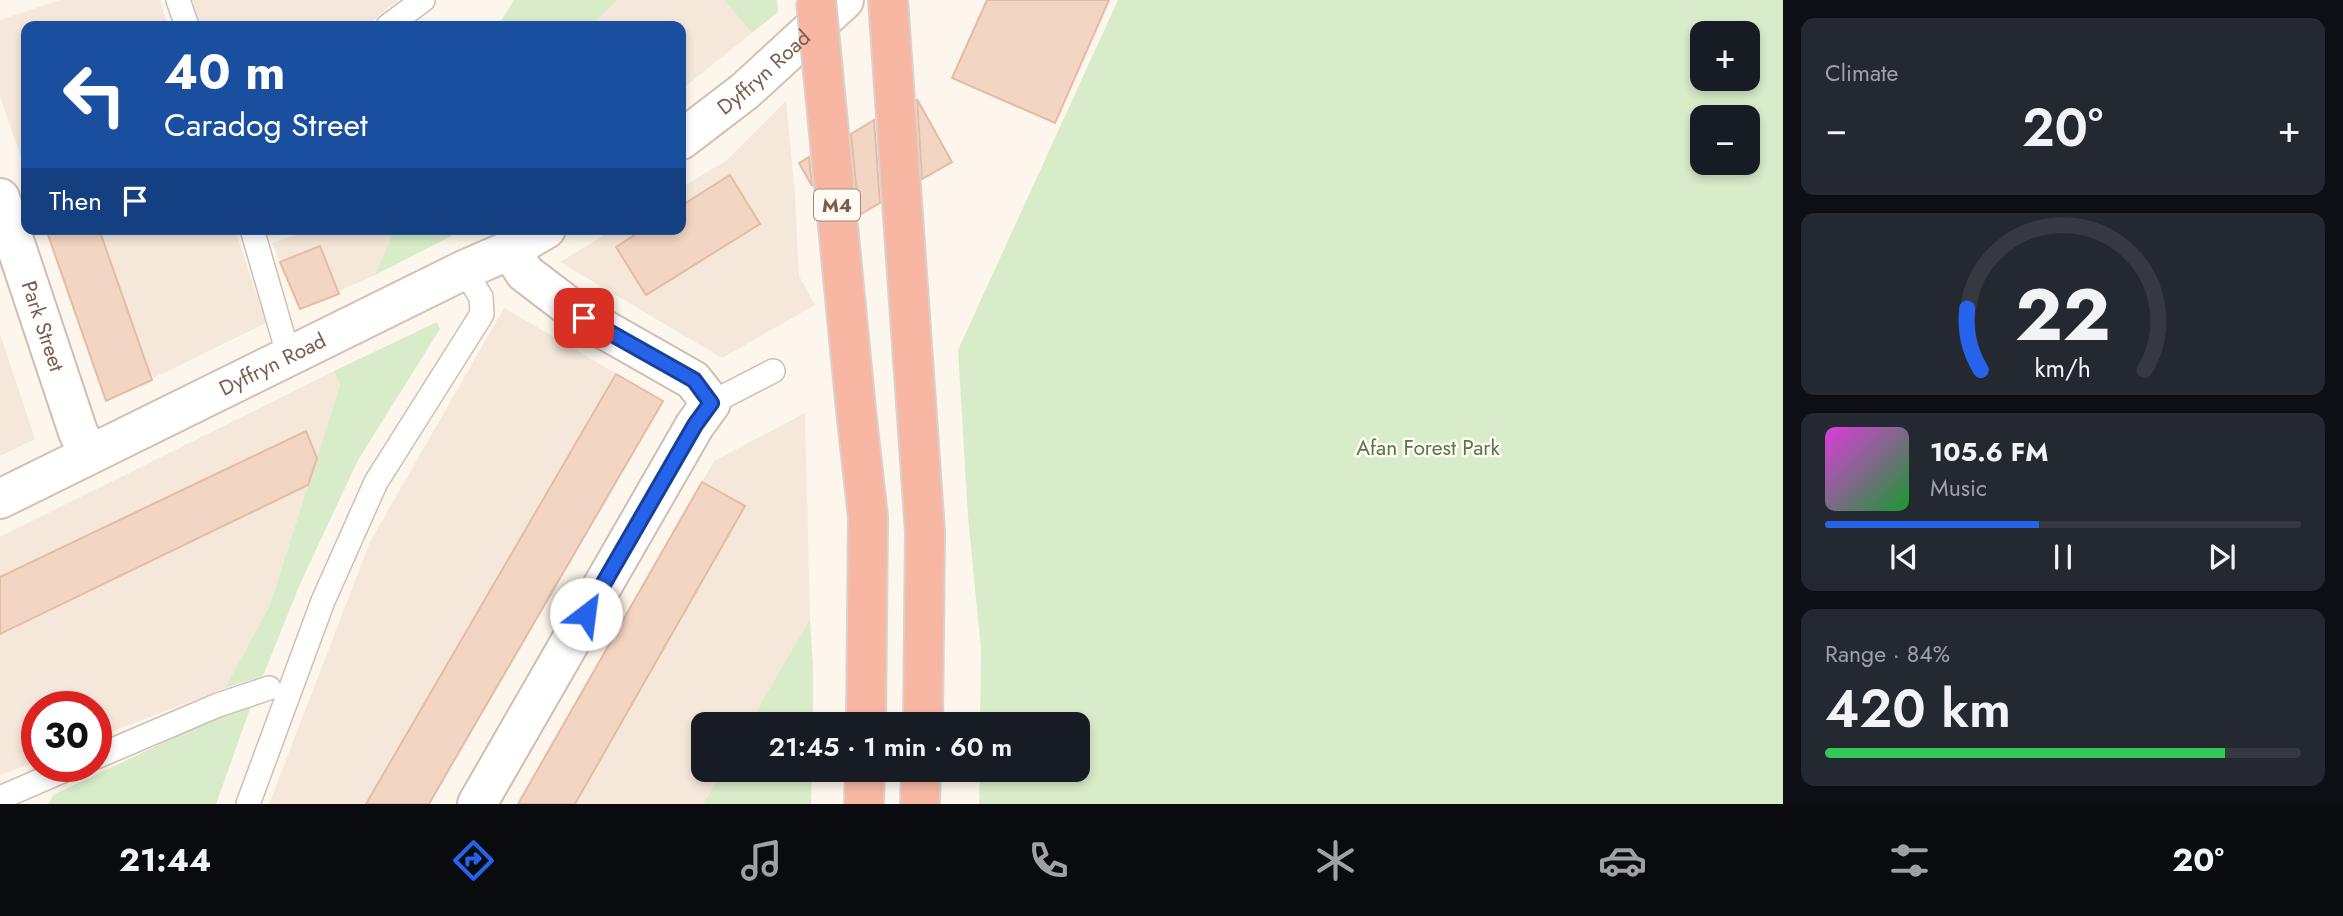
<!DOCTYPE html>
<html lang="en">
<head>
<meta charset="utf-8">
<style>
	:root { --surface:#171b24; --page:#242831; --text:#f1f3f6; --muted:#9ea1a6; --line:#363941; --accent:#2563eb }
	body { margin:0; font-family:Jost,sans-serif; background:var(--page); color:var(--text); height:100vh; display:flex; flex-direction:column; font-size:26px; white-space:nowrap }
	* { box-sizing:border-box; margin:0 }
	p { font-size:23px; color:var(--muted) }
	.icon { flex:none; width:38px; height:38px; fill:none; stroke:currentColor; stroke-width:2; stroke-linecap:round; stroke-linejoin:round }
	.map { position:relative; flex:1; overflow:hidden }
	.drawer { display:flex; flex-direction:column; gap:18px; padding:18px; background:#0d0f14; width:560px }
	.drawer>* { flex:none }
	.guide { position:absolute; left:21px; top:21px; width:665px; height:214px; border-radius:14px; box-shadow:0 4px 10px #0003; background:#1a4fa0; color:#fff; overflow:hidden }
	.fabs { position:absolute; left:1690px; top:21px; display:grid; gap:14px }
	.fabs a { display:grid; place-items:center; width:70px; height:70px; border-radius:14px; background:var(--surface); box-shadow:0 4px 10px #0003; font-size:35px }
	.speed { position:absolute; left:21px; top:691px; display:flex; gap:14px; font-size:35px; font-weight:700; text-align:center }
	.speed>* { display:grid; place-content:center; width:91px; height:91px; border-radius:50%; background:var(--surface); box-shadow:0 4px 10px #0003; line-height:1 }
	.speed .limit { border:10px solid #d22; background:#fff; color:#111 }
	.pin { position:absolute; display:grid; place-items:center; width:60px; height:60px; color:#fff; margin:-30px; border-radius:14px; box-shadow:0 4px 10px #0006 }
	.me { position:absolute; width:77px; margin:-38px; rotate:30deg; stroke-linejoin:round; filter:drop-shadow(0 0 5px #0008) }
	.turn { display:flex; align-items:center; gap:24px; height:147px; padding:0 28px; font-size:32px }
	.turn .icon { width:91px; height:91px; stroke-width:2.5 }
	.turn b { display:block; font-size:49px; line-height:60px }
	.then { display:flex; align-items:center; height:66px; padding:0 28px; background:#0003; gap:14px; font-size:26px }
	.big { font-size:52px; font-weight:600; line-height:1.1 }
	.drawer .widget { flex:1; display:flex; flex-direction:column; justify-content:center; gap:10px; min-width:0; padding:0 24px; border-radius:14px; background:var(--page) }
	.drawer .dial { align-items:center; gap:0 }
	.dial svg { height:182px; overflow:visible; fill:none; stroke:var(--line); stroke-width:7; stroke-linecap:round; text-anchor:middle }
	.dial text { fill:var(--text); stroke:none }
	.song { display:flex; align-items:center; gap:21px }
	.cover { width:84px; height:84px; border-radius:10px; background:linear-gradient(135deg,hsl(300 70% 55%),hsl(130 70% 35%)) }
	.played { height:7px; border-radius:4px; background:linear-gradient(90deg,var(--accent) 45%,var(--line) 45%) }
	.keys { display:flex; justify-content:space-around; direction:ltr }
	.heat { display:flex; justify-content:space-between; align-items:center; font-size:38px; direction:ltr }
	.charge { height:10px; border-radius:5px; background:linear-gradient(90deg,#34c759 84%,var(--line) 0) }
	.trip { position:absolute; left:691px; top:712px; width:399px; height:70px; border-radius:14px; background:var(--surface); box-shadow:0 4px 10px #0003; font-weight:600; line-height:70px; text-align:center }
	.tab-bar { display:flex; height:112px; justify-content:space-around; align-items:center; background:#090b0e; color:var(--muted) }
	.tab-bar .icon { width:49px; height:49px }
	.tab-bar .current { color:var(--accent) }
	.tab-bar b { font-size:32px; color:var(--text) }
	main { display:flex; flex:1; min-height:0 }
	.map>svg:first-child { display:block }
	.residential { fill:#f5e8da }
	.green { fill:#d8ecc9; fill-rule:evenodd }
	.building { fill:#f3d5c3; stroke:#e6bba3; stroke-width:2 }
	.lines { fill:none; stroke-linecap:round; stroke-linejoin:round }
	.lane-casing { stroke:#d1beb0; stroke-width:26 }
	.street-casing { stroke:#d1beb0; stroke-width:42 }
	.secondary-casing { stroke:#d6c0b0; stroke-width:42 }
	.highway-casing { stroke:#dad1cd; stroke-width:42 }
	.lane { stroke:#fff; stroke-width:23 }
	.street { stroke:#fff; stroke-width:38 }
	.secondary { stroke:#fff; stroke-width:38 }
	.highway { stroke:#f7b7a3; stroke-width:38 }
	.highway-bridge-casing { stroke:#dad1cd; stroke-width:42; stroke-linecap:butt }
	.highway-bridge { stroke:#f7b7a3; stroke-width:38 }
	.route-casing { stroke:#184099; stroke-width:18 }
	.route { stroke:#2563eb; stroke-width:12 }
	.labels { text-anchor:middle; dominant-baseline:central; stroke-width:5; stroke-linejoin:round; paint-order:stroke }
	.shield { fill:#fffaf3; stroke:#a28b7f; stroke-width:2 }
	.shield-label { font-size:19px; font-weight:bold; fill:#7a5c4d }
	.street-label { font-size:21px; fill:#7a5c4d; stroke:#fffaf3 }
	.park-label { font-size:21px; fill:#537a41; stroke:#fffaf3 }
</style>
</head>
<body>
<main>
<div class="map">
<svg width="1783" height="804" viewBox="0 0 1783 804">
	<rect width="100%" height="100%" fill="#fdf6ec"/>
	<g class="residential">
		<path d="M60,0H160L168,26H26V171L0,97V20Z"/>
		<path d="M192,0H399L366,26H201Z"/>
		<path d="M617,0H724L752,33L681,90V26H591Z"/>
		<path d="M786,101L795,195L799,276L815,305L722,358L560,262L614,229H681V188L727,160Z"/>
		<path d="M46,229H235L266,323L106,401Z"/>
		<path d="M314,229H395L375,275L300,309L272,243Z"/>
		<path d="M504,308L663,401L429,804H269L370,542Z"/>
		<path d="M0,334L35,439L0,456Z"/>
		<path d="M334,371L340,385L270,605L225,688L96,738V707H37V761L0,775V537Z"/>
		<path d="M805,413L810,619L749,724H704V770H723L703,804H518L714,461Z"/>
	</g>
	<g class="green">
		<path d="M514,0H617L591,26H498Z"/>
		<path d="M724,0H777L778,12L752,33Z"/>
		<path d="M1118,0H1783V804H979L980,770H1078V724H980L981,650L968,516L958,350ZM1703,33H1748V79H1703ZM1703,117H1748V163H1703Z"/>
		<path d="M395,229H465L375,275Z"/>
		<path d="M437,322L440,329L358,460L300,584L263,676L225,688L270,605L340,385L334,371Z"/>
		<path d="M810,619L813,666V724H749Z"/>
		<path d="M251,706L216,804H49L53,795L220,716Z"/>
		<path d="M723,770H812L811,804H703Z"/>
	</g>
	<g class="building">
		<path d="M987,0H1109L1055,123L952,78Z"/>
		<path d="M917,99L952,162L922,179Z"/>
		<path d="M874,120L880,203L859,215L851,134Z"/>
		<path d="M809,157L812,186L799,163Z"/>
		<path d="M730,175L760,224L646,295L616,247L644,229H681V206Z"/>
		<path d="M46,229H99L152,380L106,401Z"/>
		<path d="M320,246L339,294L300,309L280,262Z"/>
		<path d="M616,374L663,401L452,764L429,804H366Z"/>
		<path d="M306,431L317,458L308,485L0,634V577Z"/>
		<path d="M702,482L745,506L669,639L575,804H518Z"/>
	</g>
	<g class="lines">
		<defs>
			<g id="lane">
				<path d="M178,0L187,26"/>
				<path d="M388,26L423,0"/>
				<path d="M252,229L289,357"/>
				<path d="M711,403L773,371"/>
				<path d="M96,757L218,705L269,688"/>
				<path d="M0,798L74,766"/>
				<path d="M248,804L323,601L376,482L482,314L481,297L464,270"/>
			</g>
			<g id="street">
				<path id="s1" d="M0,198L78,432L89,454"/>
				<path d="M477,804L695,425L711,403L693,380L584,318L525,273L510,250"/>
			</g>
			<g id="secondary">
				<path id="s2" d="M681,140L745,91L844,0"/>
				<path id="s3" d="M0,499L464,270L510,250L546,229"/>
			</g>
			<g id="highway">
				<path d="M888,0L925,532L923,724"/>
				<path d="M856,410L868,517L866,724"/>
				<path d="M864,804L865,770"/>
				<path d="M920,804L921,770"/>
			</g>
		</defs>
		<use href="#lane" class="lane-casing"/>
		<use href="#street" class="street-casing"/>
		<use href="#secondary" class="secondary-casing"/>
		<use href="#highway" class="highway-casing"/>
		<use href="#lane" class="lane"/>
		<use href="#street" class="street"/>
		<use href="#secondary" class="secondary"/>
		<use href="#highway" class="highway"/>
		<defs>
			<path id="highway-bridge" d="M816,0L856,410"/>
		</defs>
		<use href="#highway-bridge" class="highway-bridge-casing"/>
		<use href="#highway-bridge" class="highway-bridge"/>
	</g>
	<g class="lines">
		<defs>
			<path id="route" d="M584,318L694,380L711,403L695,425L586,614"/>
		</defs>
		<use href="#route" class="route-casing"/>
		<use href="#route" class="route"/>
	</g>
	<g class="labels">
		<rect class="shield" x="814" y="189.5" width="46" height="31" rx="5"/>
		<g class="shield-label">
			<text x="837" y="205">M4</text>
		</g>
		<g class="street-label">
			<text stroke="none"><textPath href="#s2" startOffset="107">Dyffryn Road</textPath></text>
			<text stroke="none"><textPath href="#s1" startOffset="135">Park Street</textPath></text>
			<text stroke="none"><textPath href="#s3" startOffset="304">Dyffryn Road</textPath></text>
		</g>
		<g class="park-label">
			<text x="1428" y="448">Afan Forest Park</text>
		</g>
	</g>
</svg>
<div class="fabs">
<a>+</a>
<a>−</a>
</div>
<div class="speed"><div class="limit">30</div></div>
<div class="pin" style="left:584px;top:318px;background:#d93025"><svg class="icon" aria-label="arrive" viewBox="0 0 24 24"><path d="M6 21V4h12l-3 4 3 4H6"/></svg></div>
<svg class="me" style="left:586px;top:614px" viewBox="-20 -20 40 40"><circle r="19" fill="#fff"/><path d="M0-13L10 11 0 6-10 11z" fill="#2563eb"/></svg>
<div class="trip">21:45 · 1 min · 60 m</div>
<div class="guide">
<div class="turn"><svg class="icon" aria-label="left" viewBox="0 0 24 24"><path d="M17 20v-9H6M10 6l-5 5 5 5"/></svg><div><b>40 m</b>Caradog Street</div></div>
<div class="then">Then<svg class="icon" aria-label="arrive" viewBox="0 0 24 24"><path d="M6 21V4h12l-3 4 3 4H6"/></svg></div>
</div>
</div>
<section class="drawer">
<div class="widget"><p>Climate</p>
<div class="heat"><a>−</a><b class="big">20°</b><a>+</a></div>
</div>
<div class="widget dial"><svg viewBox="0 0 100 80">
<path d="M14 69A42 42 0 1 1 86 69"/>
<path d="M14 69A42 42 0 0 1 8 42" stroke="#2563eb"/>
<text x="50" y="56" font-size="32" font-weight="700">22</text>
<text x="50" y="72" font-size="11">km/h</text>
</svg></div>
<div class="widget">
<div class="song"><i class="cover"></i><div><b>105.6 FM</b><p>Music</p></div></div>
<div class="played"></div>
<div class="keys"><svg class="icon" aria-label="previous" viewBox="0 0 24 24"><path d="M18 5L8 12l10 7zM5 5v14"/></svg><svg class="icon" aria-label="pause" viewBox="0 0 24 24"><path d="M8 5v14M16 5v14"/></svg><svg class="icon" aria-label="next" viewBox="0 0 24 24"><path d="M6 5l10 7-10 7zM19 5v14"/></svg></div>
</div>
<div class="widget"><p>Range · 84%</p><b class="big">420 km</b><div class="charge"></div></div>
</section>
</main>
<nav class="tab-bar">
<b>21:44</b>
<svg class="icon current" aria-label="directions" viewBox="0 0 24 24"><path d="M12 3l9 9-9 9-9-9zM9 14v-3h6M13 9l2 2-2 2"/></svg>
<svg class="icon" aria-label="music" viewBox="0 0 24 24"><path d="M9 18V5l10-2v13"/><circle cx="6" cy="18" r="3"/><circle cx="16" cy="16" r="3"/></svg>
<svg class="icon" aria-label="phone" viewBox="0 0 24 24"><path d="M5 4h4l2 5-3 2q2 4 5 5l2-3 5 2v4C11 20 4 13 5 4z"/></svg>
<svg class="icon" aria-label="climate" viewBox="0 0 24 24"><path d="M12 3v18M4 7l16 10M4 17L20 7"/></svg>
<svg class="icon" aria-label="car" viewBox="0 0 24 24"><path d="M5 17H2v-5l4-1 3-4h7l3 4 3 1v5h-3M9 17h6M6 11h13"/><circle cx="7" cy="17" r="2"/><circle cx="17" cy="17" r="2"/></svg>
<svg class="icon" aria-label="filters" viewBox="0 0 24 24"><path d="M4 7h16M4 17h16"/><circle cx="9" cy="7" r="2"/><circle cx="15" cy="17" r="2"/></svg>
<b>20°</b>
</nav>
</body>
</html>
